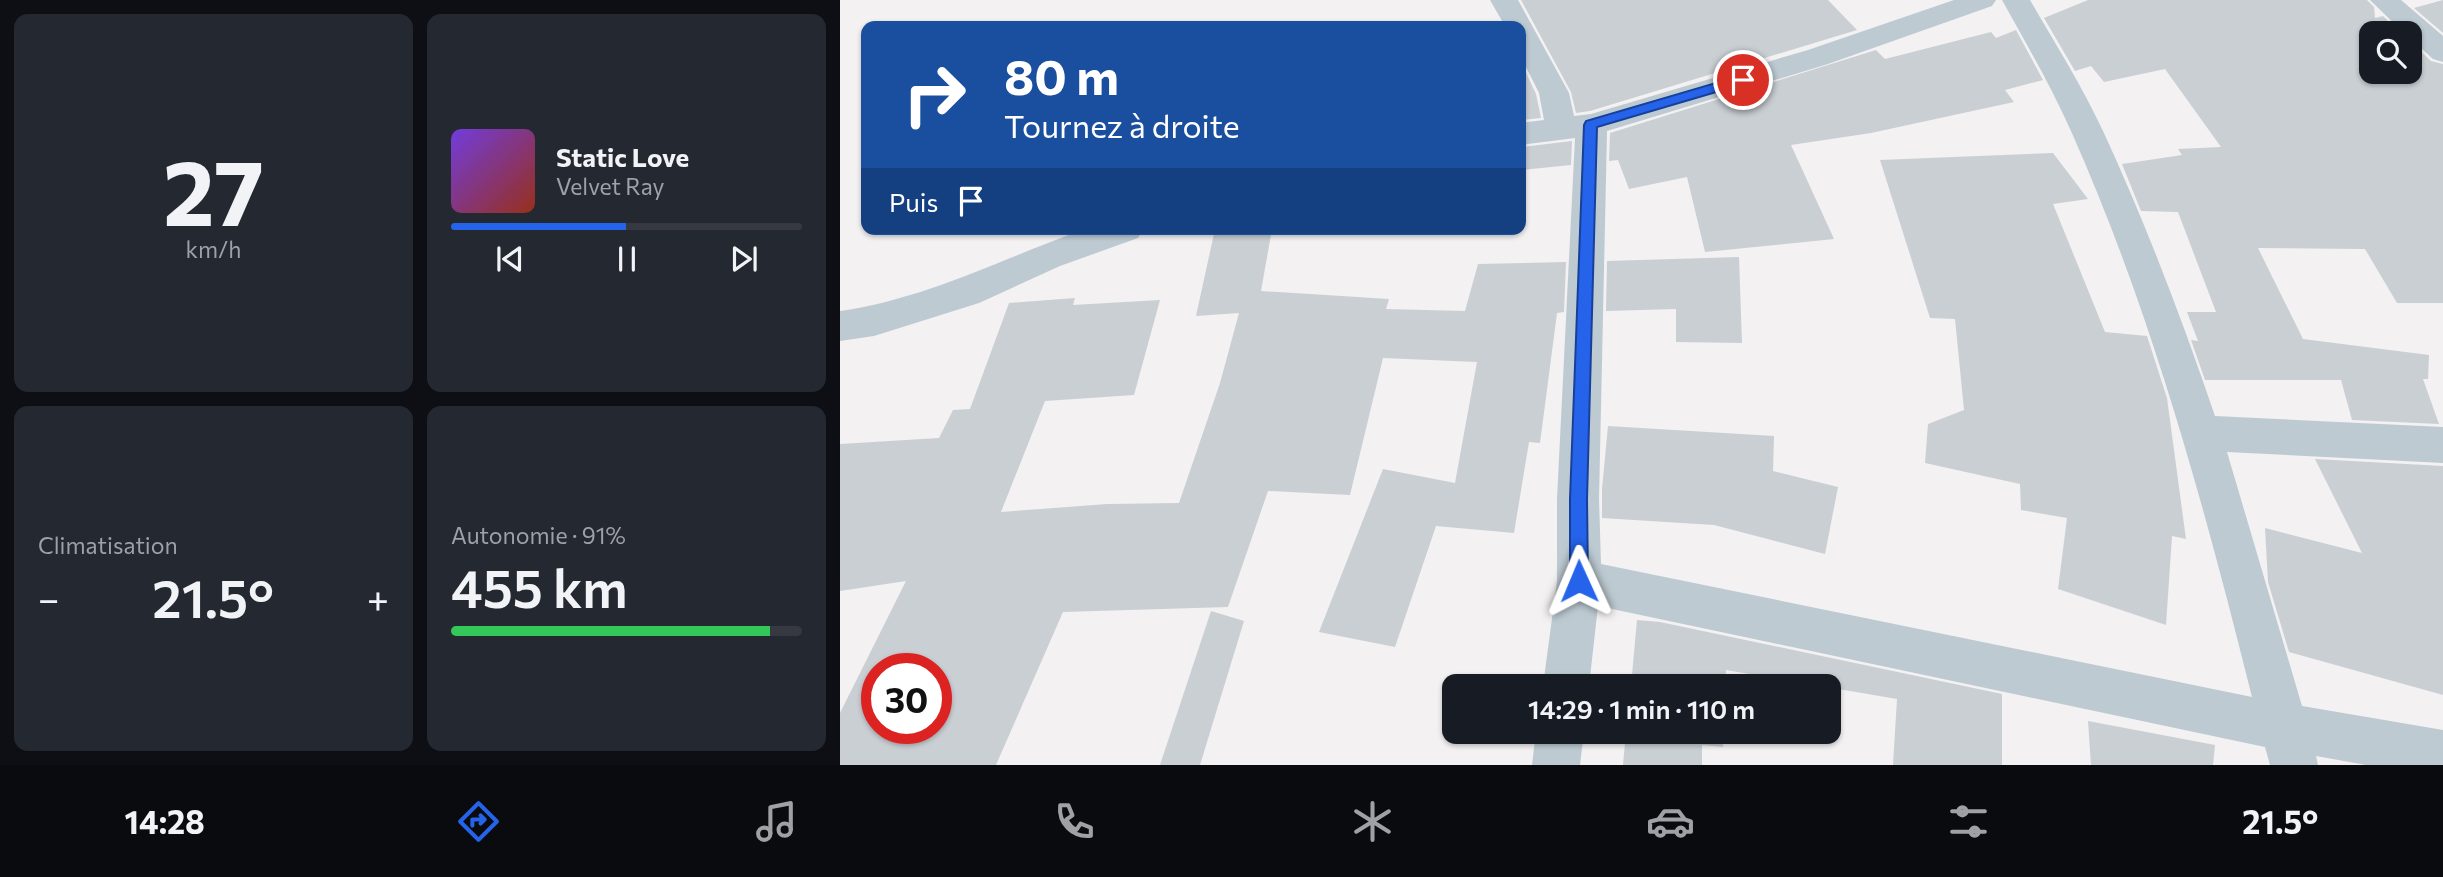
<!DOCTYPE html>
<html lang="fr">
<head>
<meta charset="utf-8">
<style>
	:root { --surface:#171b24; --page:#242831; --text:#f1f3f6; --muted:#9ea1a6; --line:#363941; --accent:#2563eb }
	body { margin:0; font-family:Commissioner,sans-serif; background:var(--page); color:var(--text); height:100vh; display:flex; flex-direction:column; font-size:26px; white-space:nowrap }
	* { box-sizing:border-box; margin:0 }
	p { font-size:23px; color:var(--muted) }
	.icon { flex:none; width:38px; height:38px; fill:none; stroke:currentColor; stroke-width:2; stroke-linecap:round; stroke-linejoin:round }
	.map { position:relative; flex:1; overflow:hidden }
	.side { display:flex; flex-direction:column; gap:14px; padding:14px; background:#0d0f14; width:840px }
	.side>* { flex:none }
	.top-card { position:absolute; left:21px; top:21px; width:665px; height:214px; border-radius:14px; box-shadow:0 2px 5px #0004; background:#1a4fa0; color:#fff; overflow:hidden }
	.tools { position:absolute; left:1519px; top:21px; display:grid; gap:14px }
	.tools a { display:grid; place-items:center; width:63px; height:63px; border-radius:14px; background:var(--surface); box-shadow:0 2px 5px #0004; font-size:35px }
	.speed { position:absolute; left:21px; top:653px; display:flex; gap:14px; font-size:35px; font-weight:700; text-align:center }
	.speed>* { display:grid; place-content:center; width:91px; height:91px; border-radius:50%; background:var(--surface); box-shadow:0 2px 5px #0004; line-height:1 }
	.speed .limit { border:10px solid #d22; background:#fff; color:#111 }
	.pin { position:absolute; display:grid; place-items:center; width:60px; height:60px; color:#fff; margin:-30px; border:4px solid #fff; border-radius:50%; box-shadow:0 2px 7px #0007 }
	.me { position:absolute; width:77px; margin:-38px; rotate:359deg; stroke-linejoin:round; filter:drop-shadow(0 0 5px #0008) }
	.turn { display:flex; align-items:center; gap:24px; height:147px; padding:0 28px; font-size:32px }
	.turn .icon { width:91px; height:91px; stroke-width:2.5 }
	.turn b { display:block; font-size:49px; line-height:60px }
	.then { display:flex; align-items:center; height:66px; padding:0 28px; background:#0003; gap:14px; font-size:26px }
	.big { font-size:52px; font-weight:600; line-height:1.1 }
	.side .widget { flex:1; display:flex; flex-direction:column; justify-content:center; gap:10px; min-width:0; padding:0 24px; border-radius:14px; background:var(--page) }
	.side .dial { align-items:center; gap:0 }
	.dial b { font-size:91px; line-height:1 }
	.song { display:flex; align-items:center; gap:21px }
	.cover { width:84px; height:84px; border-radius:10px; background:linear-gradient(135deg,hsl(260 70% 55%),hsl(10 70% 35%)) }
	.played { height:7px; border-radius:4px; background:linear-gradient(90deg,var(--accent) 50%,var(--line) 50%) }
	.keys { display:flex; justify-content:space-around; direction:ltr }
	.heat { display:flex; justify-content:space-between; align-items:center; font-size:38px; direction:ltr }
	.charge { height:10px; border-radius:5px; background:linear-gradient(90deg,#34c759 91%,var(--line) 0) }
	.side .tiles { flex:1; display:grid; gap:14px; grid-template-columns:repeat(2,1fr) }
	.trip { position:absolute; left:602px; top:674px; width:399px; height:70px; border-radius:14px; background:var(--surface); box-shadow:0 2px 5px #0004; font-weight:600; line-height:70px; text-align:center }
	.dock { display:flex; height:112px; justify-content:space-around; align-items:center; background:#090b0e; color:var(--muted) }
	.dock .icon { width:49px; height:49px }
	.dock .selected { color:var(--accent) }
	.dock b { font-size:32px; color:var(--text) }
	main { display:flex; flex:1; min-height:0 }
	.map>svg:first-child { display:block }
	.building { fill:#cacfd4; fill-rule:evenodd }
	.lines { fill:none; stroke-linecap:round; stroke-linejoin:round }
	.minor { fill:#bdcad2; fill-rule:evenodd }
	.route { fill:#2563eb; stroke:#184099; stroke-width:2 }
</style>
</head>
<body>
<main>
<section class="side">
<div class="tiles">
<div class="widget dial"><b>27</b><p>km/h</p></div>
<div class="widget">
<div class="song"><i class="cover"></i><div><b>Static Love</b><p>Velvet Ray</p></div></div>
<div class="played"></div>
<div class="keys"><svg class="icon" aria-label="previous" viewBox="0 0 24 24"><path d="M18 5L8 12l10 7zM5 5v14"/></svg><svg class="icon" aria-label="pause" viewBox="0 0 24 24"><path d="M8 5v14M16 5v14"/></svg><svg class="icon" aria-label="next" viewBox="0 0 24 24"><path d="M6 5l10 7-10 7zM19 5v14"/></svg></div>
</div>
<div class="widget"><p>Climatisation</p>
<div class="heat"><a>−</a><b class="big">21.5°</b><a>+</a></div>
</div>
<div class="widget"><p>Autonomie · 91%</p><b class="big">455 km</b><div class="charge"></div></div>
</div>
</section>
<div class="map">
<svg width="1603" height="765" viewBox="0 0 1603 765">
	<rect width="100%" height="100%" fill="#f3f1f1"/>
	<g class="building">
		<path d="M681,0H988L1017,30L750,111L736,113L731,92Z"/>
		<path d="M1248,0H1527L1534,7L1535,18L1543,16L1560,33H1531V72H1570V41L1591,61L1603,64V303H1557L1525,249L1418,248L1463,339L1589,355L1588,379H1583L1599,424L1512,420L1501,380H1365L1351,340L1358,341L1347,312H1376L1338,212L1301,211L1282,164L1342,155L1338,149L1381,147L1325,69L1264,82L1251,66L1235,71L1204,18Z"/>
		<path d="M1603,0V33L1574,8Z"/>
		<path d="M1176,30L1203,80L1165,90L1174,102L1031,133L951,145L994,239L865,252L847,177L789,189L778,160L769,161L770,133L1036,50L1045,59L1151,32L1156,38Z"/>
		<path d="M681,62L696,94L701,118L681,120Z"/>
		<path d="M732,141L731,165L681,170V147Z"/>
		<path d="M1213,153L1248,199L1213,204L1265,332L1307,336L1327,398L1346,539L1332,536L1326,625L1218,589L1227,518L1181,510L1180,484L1085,463L1088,424L1124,410L1115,319L1090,318L1040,160Z"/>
		<path d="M375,229H432L421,291L549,299L546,309L625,311L638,264L726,262L724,312L717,313L700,443L689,442L674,533L596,526L555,647L479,632L543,469L615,483L637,362L543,358L510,495L428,491L388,607L223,612L156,765H0V713L66,581L0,591V444L99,438L113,410L130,409L169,303L235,298L233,305L320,300L294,395L205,401L161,512L267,504L339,503L380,383L399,313L356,316ZM37,668H96V728H37Z"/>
		<path d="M899,257L902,343L836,342V309L766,311L767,261Z"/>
		<path d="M768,426L934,436L933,471L998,487L985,554L874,525L762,518V489Z"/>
		<path d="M1475,459L1603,466V695L1449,652L1428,582L1425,528L1522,553Z"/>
		<path d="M371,611L404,621L360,765H320Z"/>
		<path d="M797,620L820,622L1162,694V765H1053L1057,699L886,670L885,686H791Z"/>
		<path d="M1248,721L1375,745L1373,765H1251Z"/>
		<path d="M786,732H883V747L862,745V765H783Z"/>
	</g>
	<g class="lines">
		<g class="minor">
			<path d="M650,0H678L729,93L734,116L751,114L968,50L1114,0H1156L1152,6L988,64L767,131L759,499L761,564L1412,697C1364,505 1312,313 1231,131C1211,86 1186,43 1162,0H1190C1215,43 1242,86 1263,131C1306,224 1342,319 1375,416L1603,427V463L1387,452L1462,706L1603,730V765H1526L1476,756L1478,765H1430L1425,747L758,606L749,686H703L717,581V499L735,138L681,145V123L704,120L699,93L681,57V26H665Z"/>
			<path d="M1530,0H1561L1603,36V62L1593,59L1570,38V33H1564Z"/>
			<path d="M246,229H303L298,238L220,266L139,303L34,336L0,341V311C89,298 162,258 246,229Z"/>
			<path d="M696,732H744L740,765H692Z"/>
		</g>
	</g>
	<path class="route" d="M903,75L907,77V83L757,127L747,499L748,581L746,588L739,590L733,588L730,581V499L744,125L746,121Z"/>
</svg>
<div class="tools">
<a><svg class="icon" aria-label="search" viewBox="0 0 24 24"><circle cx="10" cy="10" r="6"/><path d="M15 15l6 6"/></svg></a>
</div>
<div class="speed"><div class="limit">30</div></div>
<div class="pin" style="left:903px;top:80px;background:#d93025"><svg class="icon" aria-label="arrive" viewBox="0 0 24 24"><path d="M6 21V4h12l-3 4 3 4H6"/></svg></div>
<svg class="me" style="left:739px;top:581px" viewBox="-20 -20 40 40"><path d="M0-17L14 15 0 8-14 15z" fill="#2563eb" stroke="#fff" stroke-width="4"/></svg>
<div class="trip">14:29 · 1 min · 110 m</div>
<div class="top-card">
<div class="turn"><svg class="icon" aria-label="right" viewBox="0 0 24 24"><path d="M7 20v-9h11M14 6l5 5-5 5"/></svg><div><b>80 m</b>Tournez à droite</div></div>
<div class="then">Puis<svg class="icon" aria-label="arrive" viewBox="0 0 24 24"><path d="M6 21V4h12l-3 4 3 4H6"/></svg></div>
</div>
</div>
</main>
<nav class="dock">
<b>14:28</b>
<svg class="icon selected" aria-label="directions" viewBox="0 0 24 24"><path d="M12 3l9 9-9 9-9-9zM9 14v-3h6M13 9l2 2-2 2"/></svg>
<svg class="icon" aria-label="music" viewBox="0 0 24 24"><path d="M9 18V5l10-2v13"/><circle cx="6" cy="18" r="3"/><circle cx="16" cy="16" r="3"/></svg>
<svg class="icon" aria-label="phone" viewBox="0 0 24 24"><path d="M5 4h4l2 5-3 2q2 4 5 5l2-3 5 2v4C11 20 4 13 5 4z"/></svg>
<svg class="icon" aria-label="climate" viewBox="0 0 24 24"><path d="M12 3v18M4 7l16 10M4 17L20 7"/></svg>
<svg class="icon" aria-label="car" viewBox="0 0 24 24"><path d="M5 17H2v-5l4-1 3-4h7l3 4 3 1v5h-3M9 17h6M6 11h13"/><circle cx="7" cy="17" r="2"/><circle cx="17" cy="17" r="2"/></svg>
<svg class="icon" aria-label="filters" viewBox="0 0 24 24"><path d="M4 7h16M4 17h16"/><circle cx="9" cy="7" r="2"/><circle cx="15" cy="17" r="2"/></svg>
<b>21.5°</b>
</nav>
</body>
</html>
